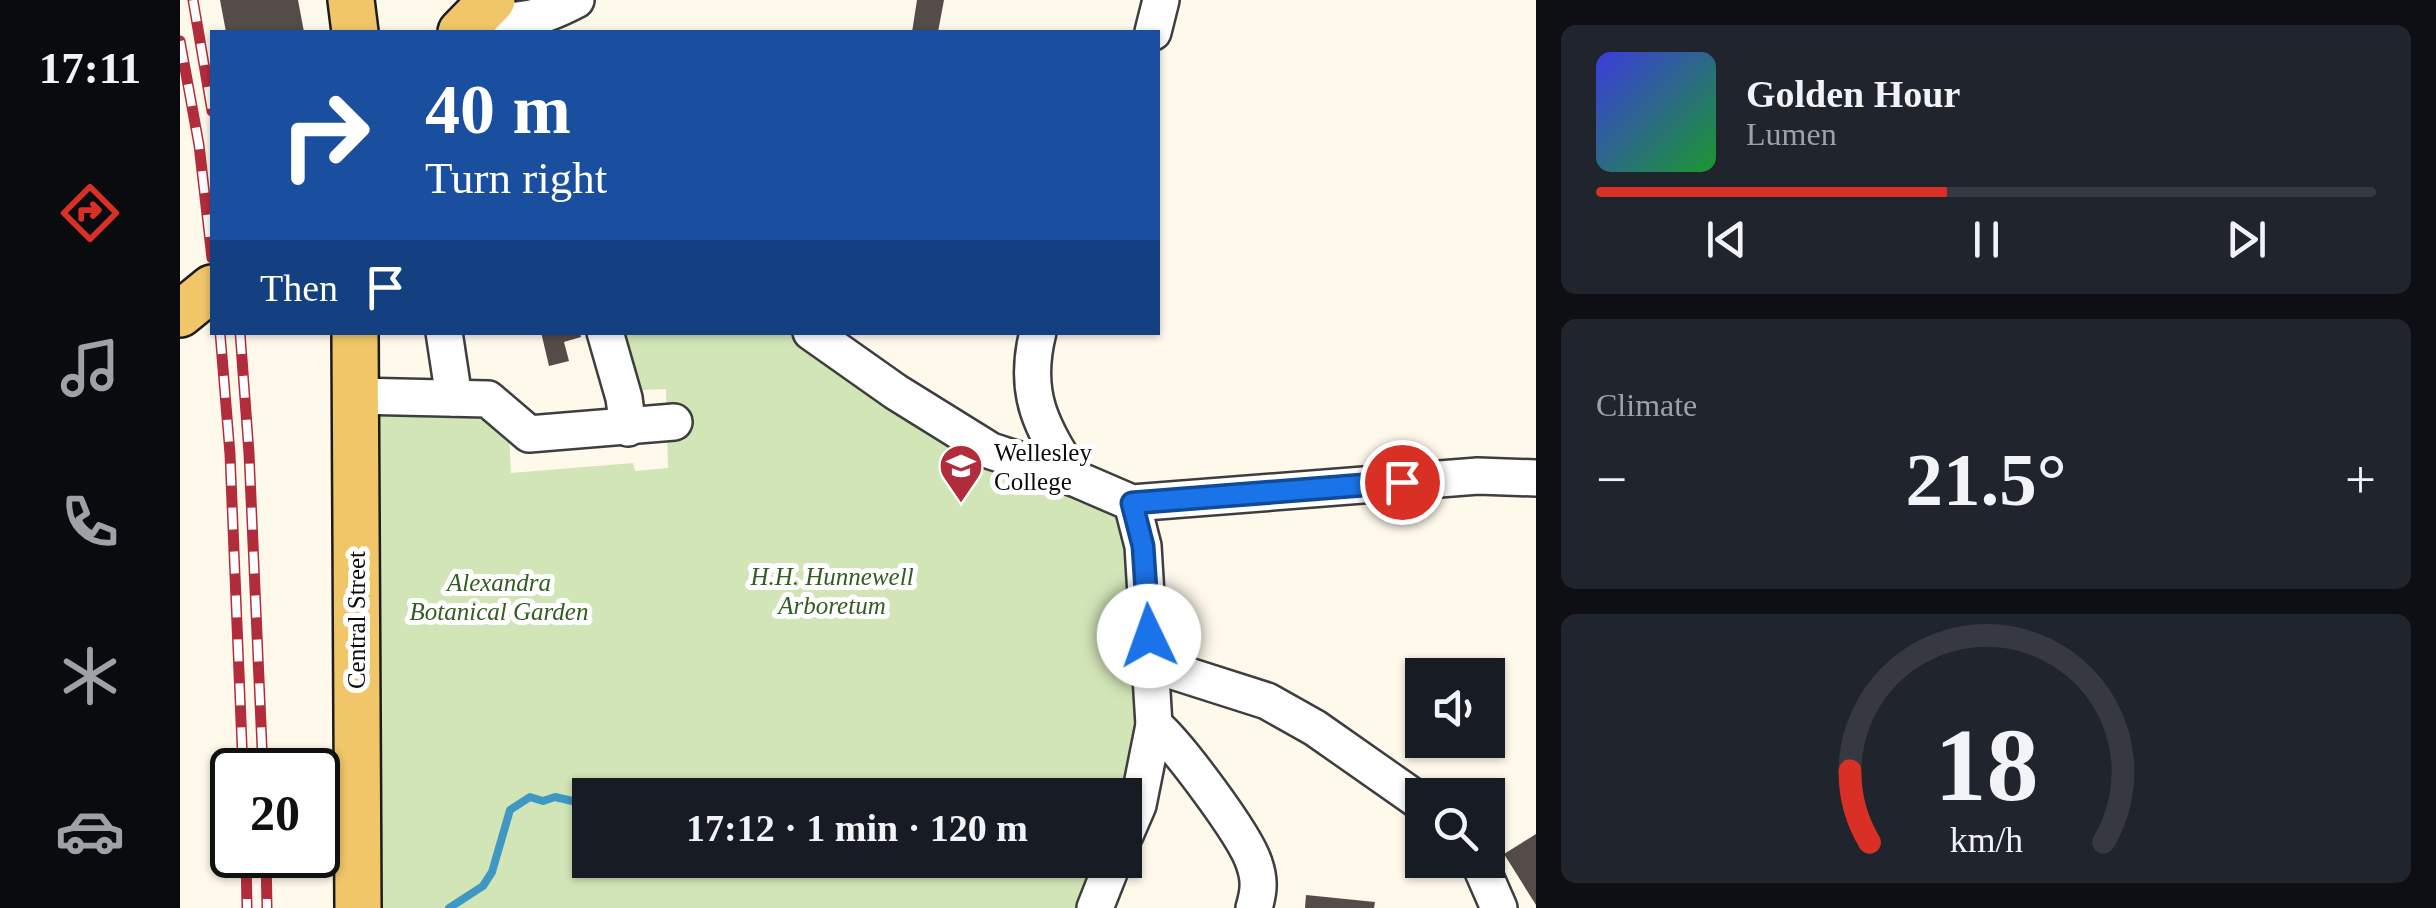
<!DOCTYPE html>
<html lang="en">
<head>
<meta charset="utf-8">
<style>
	:root { --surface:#171b24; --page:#20242c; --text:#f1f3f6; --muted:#9ea1a6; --line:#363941; --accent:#d93025 }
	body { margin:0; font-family:Georgia,serif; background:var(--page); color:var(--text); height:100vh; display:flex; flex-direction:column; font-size:38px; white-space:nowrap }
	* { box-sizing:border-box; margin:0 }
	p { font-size:32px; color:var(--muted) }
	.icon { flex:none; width:55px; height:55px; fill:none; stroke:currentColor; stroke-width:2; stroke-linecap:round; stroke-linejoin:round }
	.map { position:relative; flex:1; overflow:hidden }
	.details { display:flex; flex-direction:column; gap:25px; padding:25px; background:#0d0f14; width:900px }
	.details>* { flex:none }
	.guide { position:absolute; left:30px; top:30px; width:950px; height:305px; border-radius:0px; box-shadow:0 2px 8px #0004; background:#1a4fa0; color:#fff; overflow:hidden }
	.tools { position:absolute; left:1225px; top:658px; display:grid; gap:20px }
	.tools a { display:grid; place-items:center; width:100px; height:100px; border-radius:0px; background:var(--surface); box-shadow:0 2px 8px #0004; font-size:50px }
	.speed { position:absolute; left:30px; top:748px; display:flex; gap:20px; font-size:50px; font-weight:700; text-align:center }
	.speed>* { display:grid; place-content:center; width:130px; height:130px; border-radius:50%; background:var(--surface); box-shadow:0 2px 8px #0004; line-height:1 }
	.speed .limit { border:5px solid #111; border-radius:15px; background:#fff; color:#111 }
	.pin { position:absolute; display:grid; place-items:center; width:85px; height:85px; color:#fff; margin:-42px; border:5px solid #fff; border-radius:50%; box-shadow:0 2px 10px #0007 }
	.me { position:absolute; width:110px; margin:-55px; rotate:357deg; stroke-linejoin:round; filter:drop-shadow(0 0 8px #0008) }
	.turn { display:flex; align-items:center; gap:35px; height:210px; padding:0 50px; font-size:45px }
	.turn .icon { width:130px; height:130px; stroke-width:2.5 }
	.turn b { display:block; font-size:70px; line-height:85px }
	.then { display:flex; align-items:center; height:95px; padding:0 50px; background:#0003; gap:20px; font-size:38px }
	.big { font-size:75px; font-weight:700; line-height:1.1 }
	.details .card { flex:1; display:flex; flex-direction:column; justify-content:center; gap:15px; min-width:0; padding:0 35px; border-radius:15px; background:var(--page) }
	.details .dial { align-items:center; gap:0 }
	.dial svg { height:260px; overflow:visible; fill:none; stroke:var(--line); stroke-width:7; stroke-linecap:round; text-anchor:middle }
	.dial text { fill:var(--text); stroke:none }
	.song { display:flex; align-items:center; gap:30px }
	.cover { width:120px; height:120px; border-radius:15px; background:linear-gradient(135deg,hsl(240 70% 55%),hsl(130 70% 35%)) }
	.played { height:10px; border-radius:5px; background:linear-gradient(90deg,var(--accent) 45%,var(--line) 45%) }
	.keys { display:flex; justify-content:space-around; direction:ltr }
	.heat { display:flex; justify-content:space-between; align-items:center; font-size:55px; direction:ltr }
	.trip { position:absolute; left:392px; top:778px; width:570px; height:100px; border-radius:0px; background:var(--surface); box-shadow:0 2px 8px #0004; font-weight:700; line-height:100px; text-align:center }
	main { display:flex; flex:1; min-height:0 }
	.menu { display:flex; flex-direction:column; width:180px; justify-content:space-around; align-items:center; background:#090b0e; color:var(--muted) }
	.menu .icon { width:70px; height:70px }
	.menu .on { color:var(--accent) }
	.menu b { font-size:45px; color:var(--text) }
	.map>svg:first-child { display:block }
	.green { fill:#d2e5b7 }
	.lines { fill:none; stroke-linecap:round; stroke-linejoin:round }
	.stream { stroke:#3f98c4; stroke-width:8 }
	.building { fill:#534c49 }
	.minor-casing { stroke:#3e3e3e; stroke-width:40 }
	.major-casing { stroke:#1c1c1c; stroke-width:50 }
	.minor { stroke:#fff; stroke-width:35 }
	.major { stroke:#f0c669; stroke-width:45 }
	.rail-casing { stroke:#b22d3c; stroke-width:11 }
	.rail { stroke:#fff; stroke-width:8; stroke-dasharray:22; stroke-linecap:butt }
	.route-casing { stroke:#114b97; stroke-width:25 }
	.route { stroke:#1a73e8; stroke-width:18 }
	.labels { text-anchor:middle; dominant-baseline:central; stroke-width:10; stroke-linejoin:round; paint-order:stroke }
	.poi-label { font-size:25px; fill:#0b0b0b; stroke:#fff; text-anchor:start }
	.park-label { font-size:25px; font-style:italic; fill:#315e20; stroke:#fff }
	.street-label { font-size:25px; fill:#0b0b0b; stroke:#fff }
</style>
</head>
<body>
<main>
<nav class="menu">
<b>17:11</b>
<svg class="icon on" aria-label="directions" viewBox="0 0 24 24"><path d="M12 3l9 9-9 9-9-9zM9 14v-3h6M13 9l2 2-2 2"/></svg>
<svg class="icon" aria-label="music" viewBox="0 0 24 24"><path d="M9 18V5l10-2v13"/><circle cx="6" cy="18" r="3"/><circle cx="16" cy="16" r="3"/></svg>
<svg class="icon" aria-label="phone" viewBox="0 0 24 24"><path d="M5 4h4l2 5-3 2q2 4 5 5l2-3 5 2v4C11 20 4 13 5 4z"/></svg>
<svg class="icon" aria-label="climate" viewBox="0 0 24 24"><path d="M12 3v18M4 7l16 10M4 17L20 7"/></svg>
<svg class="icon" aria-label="car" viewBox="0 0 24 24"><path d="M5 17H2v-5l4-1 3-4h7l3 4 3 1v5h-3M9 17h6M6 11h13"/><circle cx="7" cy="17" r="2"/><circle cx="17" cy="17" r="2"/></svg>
</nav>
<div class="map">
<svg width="1356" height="908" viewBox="0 0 1356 908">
	<rect width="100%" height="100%" fill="#fef9eb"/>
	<path class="green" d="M425,333H631L716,392L944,499L958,716L945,795H410V860H918L898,908H200L199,397L328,417L331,473L453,463L455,471L488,468L486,389L442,391Z"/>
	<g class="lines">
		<path class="stream" d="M269,908L303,886L312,872L330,810L350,797L363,801L375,797L410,805"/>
	</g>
	<g class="building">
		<path d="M40,0H118L124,32H46Z"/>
		<path d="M737,0H764L758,32H732Z"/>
		<path d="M361,332H400L401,337L384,342L389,361L369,366Z"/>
		<path d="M1356,834V905L1324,854Z"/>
		<path d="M1126,895L1195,902L1194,908H1125Z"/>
	</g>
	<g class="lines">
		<defs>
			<g id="minor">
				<path d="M301,13C333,29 365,16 396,0"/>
				<path d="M973,32L981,0"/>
				<path d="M264,332L274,398"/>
				<path d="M425,332L444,398L448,428"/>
				<path d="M631,332L716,392L811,451L894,478L952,503L1298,476L1356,478"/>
				<path d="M858,332C842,395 862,427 894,478"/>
				<path d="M175,396L308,399L349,434L494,422"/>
				<path d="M971,664L1087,701L1135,728L1242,803"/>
				<path d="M974,725C997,744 1065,835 1074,863C1080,880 1079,891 1074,908"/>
				<path d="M945,835L958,805L974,725L963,546L952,503"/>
				<path d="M1298,860L1319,908"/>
				<path d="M915,908L934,860"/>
			</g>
			<g id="major">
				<path d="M171,0L175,32"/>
				<path d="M281,32L312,0"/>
				<path d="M0,314L32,288"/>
				<path d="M175,332L178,908"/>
			</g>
		</defs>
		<use href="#minor" class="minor-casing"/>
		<use href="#major" class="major-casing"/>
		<use href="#minor" class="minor"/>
		<use href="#major" class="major"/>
		<defs>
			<g id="rail">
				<path d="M13,0L32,111"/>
				<path d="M0,41L19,145L32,258"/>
				<path d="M40,332L50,454L63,770"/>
				<path d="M60,332L69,453L83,770"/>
				<path d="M66,855L67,908"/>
				<path d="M86,855L87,908"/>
			</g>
		</defs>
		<use href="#rail" class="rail-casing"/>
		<use href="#rail" class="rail"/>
	</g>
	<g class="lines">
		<defs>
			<path id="route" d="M969,636L963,546L952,503L1222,482"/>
		</defs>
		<use href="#route" class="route-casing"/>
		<use href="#route" class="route"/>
	</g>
	<defs>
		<symbol id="university-pin" viewBox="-11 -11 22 30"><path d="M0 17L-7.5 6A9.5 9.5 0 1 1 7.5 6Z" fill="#b22d3c" stroke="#fff"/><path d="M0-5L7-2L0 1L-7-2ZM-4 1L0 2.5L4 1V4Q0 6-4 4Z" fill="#fff"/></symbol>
	</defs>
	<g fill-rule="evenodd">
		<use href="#university-pin" x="756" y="441" width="50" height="68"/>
	</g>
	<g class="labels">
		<g class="poi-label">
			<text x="814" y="452">Wellesley<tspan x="814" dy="29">College</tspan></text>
		</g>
		<g class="park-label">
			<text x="652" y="576">H.H. Hunnewell<tspan x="652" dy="29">Arboretum</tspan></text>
			<text x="319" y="582">Alexandra<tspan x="319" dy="29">Botanical Garden</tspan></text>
		</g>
		<g class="street-label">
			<text transform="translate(176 620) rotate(-90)">Central Street</text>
		</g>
	</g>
</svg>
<div class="tools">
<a><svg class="icon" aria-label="sound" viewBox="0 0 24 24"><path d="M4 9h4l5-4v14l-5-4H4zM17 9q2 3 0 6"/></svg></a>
<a><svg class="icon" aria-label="search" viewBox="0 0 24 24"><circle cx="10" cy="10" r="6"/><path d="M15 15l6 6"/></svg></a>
</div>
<div class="speed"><div class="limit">20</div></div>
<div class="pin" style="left:1222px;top:482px;background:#d93025"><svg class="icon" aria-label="arrive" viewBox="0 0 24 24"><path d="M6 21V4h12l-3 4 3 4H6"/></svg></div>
<svg class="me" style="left:969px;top:636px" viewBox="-20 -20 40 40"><circle r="19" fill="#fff"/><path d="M0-13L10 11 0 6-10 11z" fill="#1a73e8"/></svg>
<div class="trip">17:12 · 1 min · 120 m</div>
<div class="guide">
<div class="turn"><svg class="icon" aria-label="right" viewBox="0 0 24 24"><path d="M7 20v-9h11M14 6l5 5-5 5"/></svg><div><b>40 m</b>Turn right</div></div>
<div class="then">Then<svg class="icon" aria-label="arrive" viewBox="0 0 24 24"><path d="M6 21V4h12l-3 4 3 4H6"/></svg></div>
</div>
</div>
<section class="details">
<div class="card">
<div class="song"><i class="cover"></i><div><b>Golden Hour</b><p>Lumen</p></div></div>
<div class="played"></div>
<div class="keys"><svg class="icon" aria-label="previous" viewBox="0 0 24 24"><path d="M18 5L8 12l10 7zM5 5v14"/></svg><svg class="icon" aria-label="pause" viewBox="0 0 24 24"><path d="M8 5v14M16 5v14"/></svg><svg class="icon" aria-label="next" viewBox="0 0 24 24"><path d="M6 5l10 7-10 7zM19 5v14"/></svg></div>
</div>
<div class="card"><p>Climate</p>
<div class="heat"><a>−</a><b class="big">21.5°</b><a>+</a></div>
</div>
<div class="card dial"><svg viewBox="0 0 100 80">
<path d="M14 69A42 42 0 1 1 86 69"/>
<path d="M14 69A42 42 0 0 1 8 47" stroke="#d93025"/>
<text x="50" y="56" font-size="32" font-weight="700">18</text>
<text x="50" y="72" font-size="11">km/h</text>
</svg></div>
</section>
</main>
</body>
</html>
